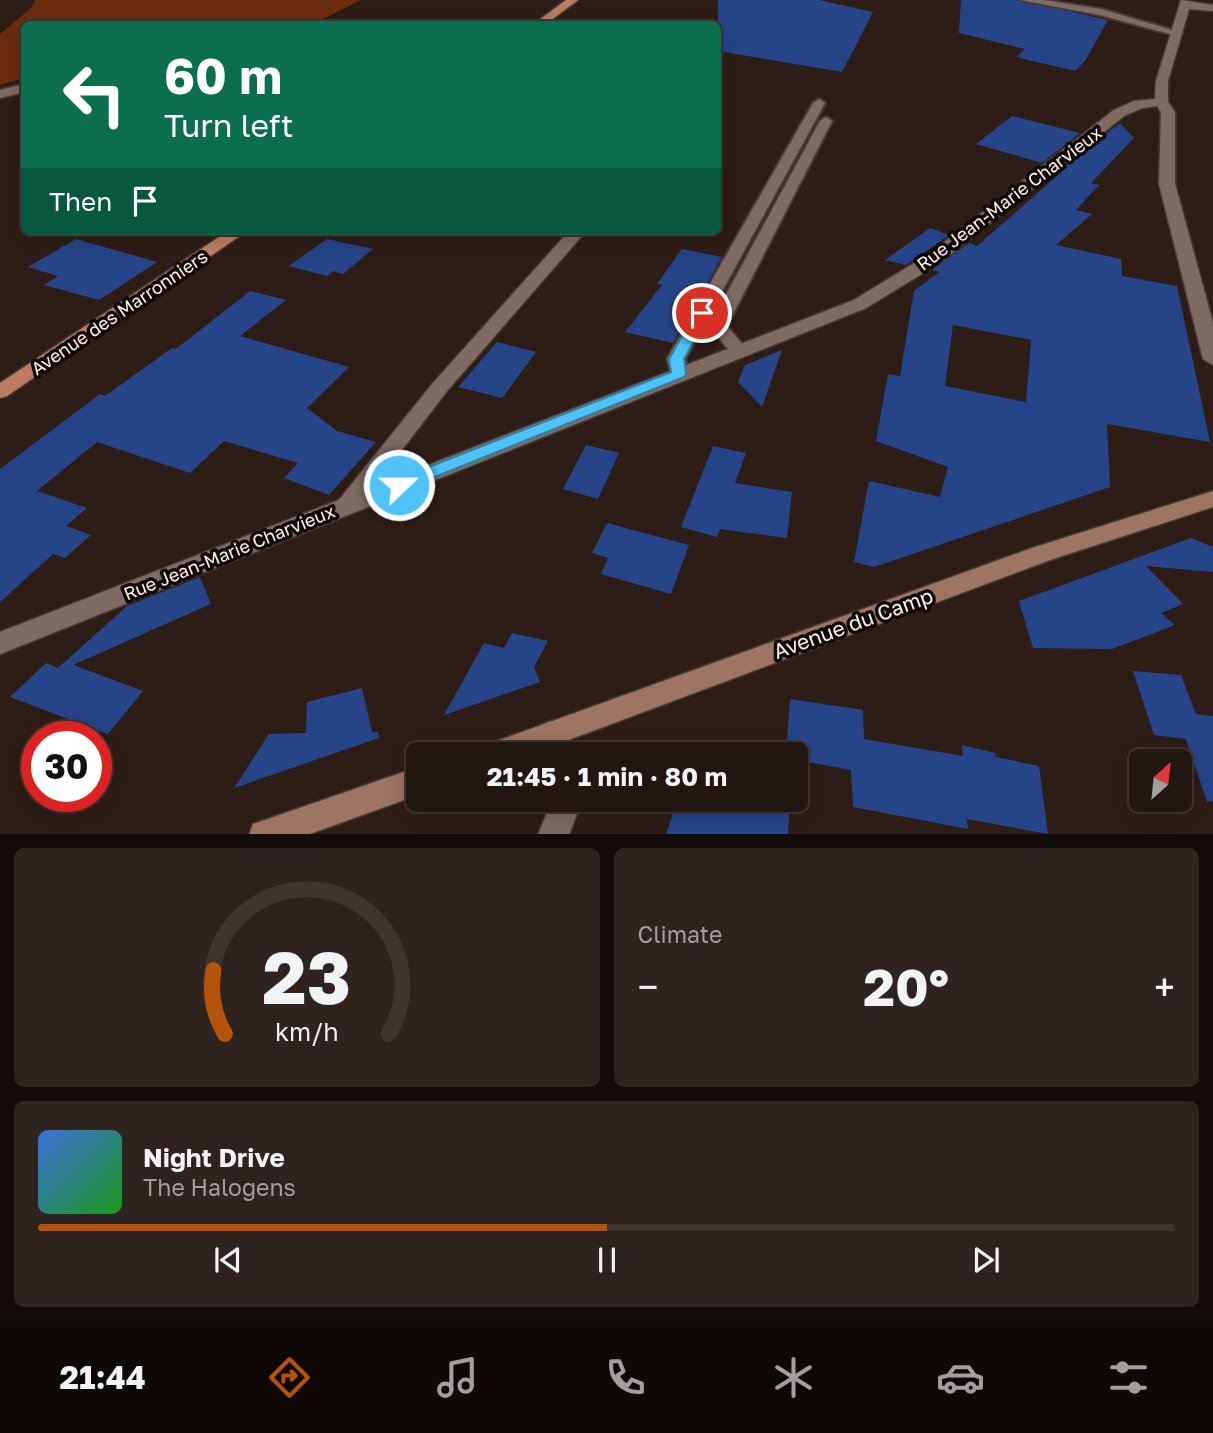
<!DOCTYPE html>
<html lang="en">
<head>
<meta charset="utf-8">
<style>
	:root { --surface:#221610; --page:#2e231e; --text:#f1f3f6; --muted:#a29f9f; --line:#3f3530; --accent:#b45309 }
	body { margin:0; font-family:"Golos Text",sans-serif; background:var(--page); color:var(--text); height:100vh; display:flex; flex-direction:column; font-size:26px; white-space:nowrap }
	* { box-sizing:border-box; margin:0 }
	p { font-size:23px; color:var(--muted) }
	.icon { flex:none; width:38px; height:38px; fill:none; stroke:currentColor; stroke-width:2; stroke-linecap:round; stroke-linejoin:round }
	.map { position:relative; height:834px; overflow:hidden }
	.drawer { display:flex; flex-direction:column; gap:14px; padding:14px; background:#130c09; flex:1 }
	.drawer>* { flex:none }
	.top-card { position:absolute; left:21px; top:21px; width:700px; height:214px; border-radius:10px; box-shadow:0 4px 18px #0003,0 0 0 2px var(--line); background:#0b6e4f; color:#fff; overflow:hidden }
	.needle { width:46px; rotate:27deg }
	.buttons { position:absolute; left:1129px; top:749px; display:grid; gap:14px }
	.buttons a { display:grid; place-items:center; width:63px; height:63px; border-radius:10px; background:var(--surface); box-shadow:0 4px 18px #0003,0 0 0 2px var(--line); font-size:35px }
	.speed { position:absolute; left:21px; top:721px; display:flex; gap:14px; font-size:35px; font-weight:700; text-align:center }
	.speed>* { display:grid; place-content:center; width:91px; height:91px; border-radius:50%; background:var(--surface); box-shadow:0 4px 18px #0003,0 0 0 2px var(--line); line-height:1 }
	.speed .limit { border:10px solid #d22; background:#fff; color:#111 }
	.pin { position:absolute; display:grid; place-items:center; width:60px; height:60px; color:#fff; margin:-30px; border:4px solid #fff; border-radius:50%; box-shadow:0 2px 7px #0007 }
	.me { position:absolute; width:77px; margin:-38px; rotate:68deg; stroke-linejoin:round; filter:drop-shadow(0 0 5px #0008) }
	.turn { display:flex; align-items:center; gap:24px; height:147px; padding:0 28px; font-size:32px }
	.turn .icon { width:91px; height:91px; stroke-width:2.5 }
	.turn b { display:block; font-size:49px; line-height:60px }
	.then { display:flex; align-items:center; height:66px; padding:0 28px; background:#0003; gap:14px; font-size:26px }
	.big { font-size:52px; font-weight:700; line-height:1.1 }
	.drawer .widget { flex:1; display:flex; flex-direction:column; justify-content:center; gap:10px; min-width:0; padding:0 24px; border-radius:10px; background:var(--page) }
	.drawer .dial { align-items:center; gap:0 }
	.dial svg { height:182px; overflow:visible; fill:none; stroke:var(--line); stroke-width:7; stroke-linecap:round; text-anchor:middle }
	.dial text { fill:var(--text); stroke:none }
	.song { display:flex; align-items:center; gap:21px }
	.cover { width:84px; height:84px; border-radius:10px; background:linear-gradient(135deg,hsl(220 70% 55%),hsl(120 70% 35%)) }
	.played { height:7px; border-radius:4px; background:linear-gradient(90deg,var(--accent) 50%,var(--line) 50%) }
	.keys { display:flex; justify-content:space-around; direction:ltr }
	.heat { display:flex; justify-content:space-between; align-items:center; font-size:38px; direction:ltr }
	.drawer .tiles { flex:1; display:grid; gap:14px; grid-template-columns:1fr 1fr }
	.widget:last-child { grid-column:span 2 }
	.trip { position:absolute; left:406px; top:742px; width:402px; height:70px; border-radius:10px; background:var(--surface); box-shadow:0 4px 18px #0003,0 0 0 2px var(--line); font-weight:700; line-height:70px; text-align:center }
	.tabs { display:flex; height:112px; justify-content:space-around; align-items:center; background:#0e0906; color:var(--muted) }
	.tabs .icon { width:49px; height:49px }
	.tabs .selected { color:var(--accent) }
	.tabs b { font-size:32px; color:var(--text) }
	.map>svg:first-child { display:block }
	.green { fill:#6b2c0b }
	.building { fill:#264588; fill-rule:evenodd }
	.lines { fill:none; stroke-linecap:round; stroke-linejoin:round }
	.lane-casing { stroke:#483b36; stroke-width:4 }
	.street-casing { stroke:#483b36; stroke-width:3 }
	.secondary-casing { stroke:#483b36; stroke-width:3 }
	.primary-casing { stroke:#483b36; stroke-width:3 }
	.lane { fill:#806b63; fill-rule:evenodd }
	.street { fill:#806b63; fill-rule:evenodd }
	.secondary { fill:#9e7462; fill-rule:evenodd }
	.primary { fill:#bd7c61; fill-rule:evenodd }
	.route { fill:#4fc3f7; stroke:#337fa1; stroke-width:2 }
	.labels { text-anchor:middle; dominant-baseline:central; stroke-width:7; stroke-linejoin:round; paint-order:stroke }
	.street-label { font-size:18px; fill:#fef2ed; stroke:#110907 }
	.near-street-label { font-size:21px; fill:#fef2ed; stroke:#110907 }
</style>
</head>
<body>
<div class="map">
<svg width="1213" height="835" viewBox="0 0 1213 835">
	<rect width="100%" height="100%" fill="#2e1d16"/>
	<path class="green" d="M35,0H361L313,24H24V78L0,85V34L31,8Z"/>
	<g class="building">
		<path d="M718,0H819L873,12L842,72L718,51Z"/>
		<path d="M961,0H1017L1108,20L1085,61L1075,71L1016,57L1025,49L959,33Z"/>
		<path d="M1012,116L1080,133L1042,163L976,144Z"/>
		<path d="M1120,123L1134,138L1091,183L1099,185L1076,210L1092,214L1056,245L1121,259L1122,276L1177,286L1210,442L1107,424L1110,487L874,567L854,562L869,481L940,497L948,467L876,441L888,374L900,376L914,291L939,272L932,270L969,243L977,246L1065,169L1063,168ZM953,325L1031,340L1026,402L945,386Z"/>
		<path d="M930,228L949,235L906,265L885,260Z"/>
		<path d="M76,239L157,262L99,300L44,285L58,276L28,267Z"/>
		<path d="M327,239L373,249L343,274L333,271L327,276L289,266Z"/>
		<path d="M682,249L722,257L673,343L625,332L662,285L657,284Z"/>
		<path d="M250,291L286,300L240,336L349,367L307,408L337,431L376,442L329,495L284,478L298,463L224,441L190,473L97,442L37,491L87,508L66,526L91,535L65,558L53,554L0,602V469L100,394L105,396L172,348L176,349Z"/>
		<path d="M497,342L536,352L502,398L458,387Z"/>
		<path d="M782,350L762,407L738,382L745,365Z"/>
		<path d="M586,445L619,453L598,499L563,489Z"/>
		<path d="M713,446L746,453L735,483L792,492L787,538L720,529L717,537L681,527Z"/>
		<path d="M607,523L689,545L671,594L601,574L608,558L592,553Z"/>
		<path d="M1191,538L1213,547V572L1146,566L1183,604L1161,613L1175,625L1112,649L1033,648L1019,601Z"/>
		<path d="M200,577L211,604L73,665L143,691L108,734L10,697L46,663L58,668L127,606Z"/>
		<path d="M512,633L548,641L534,667L540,682L444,715L484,643L504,648Z"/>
		<path d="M1133,671L1181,675L1196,714L1213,716V801L1207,802L1186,739L1154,735Z"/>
		<path d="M362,688L372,732H378L379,738L234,788L269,734L306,733L307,702Z"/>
		<path d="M790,699L863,710L864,739L963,756L962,745L995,753L996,757L1039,766L1048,834L967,819L968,829L853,807L851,770L796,760V754H786Z"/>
		<path d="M677,800H790L788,835H666Z"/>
	</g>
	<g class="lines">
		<defs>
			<g id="lane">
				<path d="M1020,0H1044L1101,9L1182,33L1177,36L1100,15Z"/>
				<path d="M819,99L825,103L685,359L688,374L685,378H673L667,359L813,103Z"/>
				<path d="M826,117L832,121L727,326L748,351L745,355H733L709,326L820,121Z"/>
			</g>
			<g id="street">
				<path d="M1181,0L1213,5V11L1189,9L1168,81V102L1175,112V184L1213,323V365L1203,359L1159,184L1161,112L1157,106L1142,108L1124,116L941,262L866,308L0,654V632L339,500L433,383L569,231H586L447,391L374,486L854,300L929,254L1114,110L1134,101L1155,99L1156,81Z"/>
				<path d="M24,84V92L0,98V90Z"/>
				<path d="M551,721L561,725L572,754H542L537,734L541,725Z"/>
				<path d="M552,800H582L569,835H538Z"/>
			</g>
			<g id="secondary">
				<path d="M1213,491V507L1050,560L531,754H481L486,745L1032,548Z"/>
				<path d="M418,767V795L307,835H249L253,824Z"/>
			</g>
			<g id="primary">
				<path d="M566,0H578L546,24H534Z"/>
				<path d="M228,231H247L7,396L0,398V383Z"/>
			</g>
		</defs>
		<use href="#lane" class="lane-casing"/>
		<use href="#street" class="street-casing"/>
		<use href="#secondary" class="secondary-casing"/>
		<use href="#primary" class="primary-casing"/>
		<use href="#lane" class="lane"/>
		<use href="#street" class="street"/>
		<use href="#secondary" class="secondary"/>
		<use href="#primary" class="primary"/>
	</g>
	<path class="route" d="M702,308L709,313L684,359L686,374L684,377L405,489H393L390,485L393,481L671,372L669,359L695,313Z"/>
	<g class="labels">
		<g class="street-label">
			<text transform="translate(1009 198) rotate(-37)">Rue Jean-Marie Charvieux</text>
			<text transform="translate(119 312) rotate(-34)">Avenue des Marronniers</text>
			<text transform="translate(229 552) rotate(-22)">Rue Jean-Marie Charvieux</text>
		</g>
		<g class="near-street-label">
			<text transform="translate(853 623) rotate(-20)">Avenue du Camp</text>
		</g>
	</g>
</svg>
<div class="buttons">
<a><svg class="needle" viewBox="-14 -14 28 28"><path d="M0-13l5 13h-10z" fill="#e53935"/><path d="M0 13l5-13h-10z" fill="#a29f9f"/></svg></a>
</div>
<div class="speed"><div class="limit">30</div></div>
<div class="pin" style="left:702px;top:313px;background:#d93025"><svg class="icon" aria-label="arrive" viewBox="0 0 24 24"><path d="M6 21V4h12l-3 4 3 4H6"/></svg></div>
<svg class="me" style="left:399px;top:485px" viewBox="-20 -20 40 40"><circle r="17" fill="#4fc3f7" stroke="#fff" stroke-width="3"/><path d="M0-11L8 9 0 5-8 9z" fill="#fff"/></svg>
<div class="trip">21:45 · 1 min · 80 m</div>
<div class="top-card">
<div class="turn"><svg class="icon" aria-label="left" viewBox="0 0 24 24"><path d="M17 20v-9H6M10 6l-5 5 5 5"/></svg><div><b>60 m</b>Turn left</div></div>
<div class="then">Then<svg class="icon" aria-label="arrive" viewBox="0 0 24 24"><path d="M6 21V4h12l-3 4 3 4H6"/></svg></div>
</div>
</div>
<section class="drawer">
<div class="tiles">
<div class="widget dial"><svg viewBox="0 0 100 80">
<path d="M14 69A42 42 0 1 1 86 69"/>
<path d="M14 69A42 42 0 0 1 9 41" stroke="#b45309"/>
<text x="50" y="56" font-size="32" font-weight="700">23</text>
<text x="50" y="72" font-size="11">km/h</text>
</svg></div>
<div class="widget"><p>Climate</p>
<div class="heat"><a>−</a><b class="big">20°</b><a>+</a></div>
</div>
<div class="widget">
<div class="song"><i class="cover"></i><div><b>Night Drive</b><p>The Halogens</p></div></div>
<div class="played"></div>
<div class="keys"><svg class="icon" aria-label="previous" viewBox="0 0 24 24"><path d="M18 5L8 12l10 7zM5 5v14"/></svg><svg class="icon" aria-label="pause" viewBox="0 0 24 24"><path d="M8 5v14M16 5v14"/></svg><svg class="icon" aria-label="next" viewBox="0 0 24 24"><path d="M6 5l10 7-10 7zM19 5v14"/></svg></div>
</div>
</div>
</section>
<nav class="tabs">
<b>21:44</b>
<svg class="icon selected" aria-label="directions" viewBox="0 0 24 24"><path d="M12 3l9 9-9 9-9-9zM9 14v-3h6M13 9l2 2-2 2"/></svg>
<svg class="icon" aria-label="music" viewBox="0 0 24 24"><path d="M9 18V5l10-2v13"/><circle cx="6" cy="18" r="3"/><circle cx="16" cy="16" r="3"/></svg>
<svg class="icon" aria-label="phone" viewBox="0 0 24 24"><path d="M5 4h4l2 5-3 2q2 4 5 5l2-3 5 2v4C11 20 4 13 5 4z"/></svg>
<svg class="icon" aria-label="climate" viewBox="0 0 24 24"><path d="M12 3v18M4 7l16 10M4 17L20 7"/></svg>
<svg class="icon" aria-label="car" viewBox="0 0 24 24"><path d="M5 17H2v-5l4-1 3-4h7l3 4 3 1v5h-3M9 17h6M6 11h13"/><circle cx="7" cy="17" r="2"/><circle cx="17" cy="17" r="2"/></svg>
<svg class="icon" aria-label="filters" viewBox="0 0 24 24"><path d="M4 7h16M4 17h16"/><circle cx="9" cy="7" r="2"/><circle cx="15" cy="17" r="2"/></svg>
</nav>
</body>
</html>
